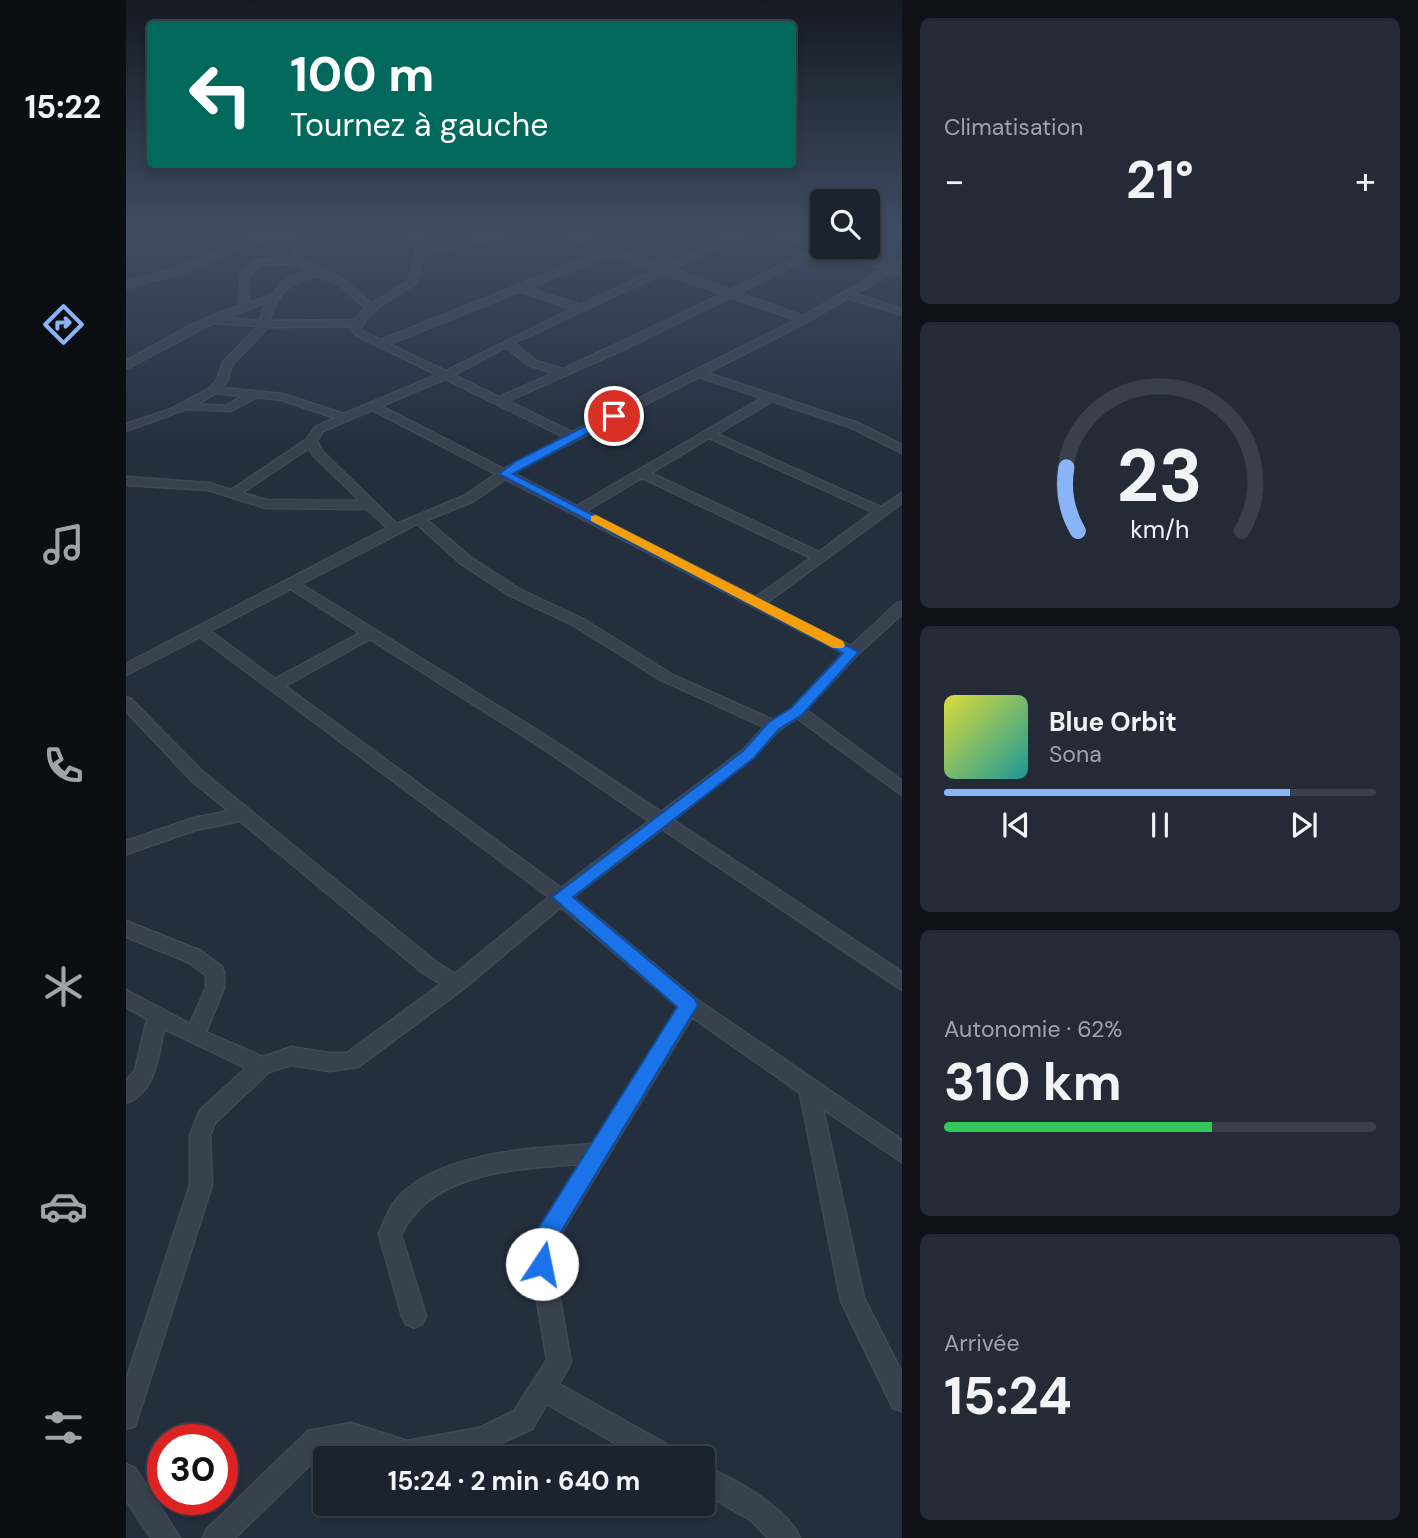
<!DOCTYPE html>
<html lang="fr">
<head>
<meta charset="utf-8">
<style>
	:root { --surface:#1b232e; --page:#242b36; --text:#f1f3f6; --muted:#a0a4aa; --line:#39404a; --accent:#8ab4f8 }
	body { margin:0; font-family:"DM Sans",sans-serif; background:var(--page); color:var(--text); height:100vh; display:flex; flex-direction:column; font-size:26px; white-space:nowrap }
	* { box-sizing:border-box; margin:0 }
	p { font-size:23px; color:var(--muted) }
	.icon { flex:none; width:38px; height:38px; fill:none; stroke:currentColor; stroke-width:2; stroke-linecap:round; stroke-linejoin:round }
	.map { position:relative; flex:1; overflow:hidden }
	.sheet { display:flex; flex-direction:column; gap:18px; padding:18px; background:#0f1319; width:516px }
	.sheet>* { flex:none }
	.guide { position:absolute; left:21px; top:21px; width:649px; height:147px; border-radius:7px; box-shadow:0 4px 10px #0003,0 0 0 2px var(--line); background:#00695c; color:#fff; overflow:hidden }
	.tools { position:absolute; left:684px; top:189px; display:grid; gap:14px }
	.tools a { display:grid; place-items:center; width:70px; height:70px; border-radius:7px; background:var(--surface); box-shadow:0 4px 10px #0003,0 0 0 2px var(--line); font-size:35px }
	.speed { position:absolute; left:21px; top:1424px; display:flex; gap:14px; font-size:35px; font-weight:700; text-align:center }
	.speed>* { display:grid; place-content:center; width:91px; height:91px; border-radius:50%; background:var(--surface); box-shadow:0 4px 10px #0003,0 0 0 2px var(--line); line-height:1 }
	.speed .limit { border:10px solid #d22; background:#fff; color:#111 }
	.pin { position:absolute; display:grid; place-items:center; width:60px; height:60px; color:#fff; margin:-30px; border:4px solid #fff; border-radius:50%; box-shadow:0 2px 7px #0007 }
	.me { position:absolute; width:77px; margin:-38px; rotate:11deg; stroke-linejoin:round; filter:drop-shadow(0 0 5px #0008) }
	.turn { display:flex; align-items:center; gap:24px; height:147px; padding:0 28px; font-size:32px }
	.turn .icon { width:91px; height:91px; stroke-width:2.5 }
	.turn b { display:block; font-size:49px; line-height:60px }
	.big { font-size:52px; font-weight:700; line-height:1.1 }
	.sheet .tile { flex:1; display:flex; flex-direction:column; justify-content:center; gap:10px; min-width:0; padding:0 24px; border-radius:10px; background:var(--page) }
	.sheet .dial { align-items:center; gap:0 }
	.dial svg { height:182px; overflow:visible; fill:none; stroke:var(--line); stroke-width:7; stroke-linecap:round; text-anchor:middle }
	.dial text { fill:var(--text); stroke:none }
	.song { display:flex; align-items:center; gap:21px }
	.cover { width:84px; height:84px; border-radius:10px; background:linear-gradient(135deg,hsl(60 70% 55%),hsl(180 70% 35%)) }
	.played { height:7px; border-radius:4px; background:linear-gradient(90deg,var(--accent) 80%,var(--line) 80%) }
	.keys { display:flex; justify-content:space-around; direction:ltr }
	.heat { display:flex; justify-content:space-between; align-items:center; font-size:38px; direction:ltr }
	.charge { height:10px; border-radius:5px; background:linear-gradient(90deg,#34c759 62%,var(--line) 0) }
	.trip { position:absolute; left:187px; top:1446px; width:402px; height:70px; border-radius:7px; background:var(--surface); box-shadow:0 4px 10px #0003,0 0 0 2px var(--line); font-weight:700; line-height:70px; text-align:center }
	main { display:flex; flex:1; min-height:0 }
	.tab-bar { display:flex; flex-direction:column; width:126px; justify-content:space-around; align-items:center; background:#0b0e12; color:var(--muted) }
	.tab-bar .icon { width:49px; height:49px }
	.tab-bar .selected { color:var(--accent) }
	.tab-bar b { font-size:32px; color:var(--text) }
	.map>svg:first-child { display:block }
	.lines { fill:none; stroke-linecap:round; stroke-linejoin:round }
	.street-casing { stroke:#414a57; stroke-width:3 }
	.street { fill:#38414e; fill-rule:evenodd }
	.route { fill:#1a73e8; stroke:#114b97; stroke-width:2 }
	.slow { fill:#f59e0b }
</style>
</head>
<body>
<main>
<nav class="tab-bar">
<b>15:22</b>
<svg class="icon selected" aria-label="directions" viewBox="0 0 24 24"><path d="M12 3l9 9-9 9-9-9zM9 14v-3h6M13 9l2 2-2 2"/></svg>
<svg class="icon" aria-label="music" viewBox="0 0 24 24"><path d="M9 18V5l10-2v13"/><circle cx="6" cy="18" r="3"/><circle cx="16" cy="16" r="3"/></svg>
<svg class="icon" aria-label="phone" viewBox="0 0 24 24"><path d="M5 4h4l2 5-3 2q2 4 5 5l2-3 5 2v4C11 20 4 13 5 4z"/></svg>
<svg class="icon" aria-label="climate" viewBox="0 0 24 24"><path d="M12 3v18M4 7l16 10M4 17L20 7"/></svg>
<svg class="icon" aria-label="car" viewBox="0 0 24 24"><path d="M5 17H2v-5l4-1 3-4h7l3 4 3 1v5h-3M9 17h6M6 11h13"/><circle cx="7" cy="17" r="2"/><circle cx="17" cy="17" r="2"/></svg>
<svg class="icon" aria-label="filters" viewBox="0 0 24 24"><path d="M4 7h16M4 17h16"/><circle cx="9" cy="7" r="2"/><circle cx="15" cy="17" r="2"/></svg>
</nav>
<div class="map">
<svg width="776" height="1538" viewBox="0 0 776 1538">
	<rect width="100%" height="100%" fill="#242f3e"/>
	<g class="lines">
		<defs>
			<g id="street">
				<path d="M158,231H172L176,259L219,280L245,304L282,281L291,251L285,231H293L299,249L371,233V231H419L415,234H386L298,255L289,284C269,297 245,307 234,329L236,331L255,340L478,251L428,231H439L538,266L614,231H624L546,269L604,290L690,249L636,231H648L765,266L776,260L773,272H767L729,294L776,309V315L722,298L681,322L581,373L732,423L776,445V453L724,427L646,401L591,434L755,507L776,493V503L640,603L725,646L771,603L776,602V614L731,655L680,710L776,781V795L671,718L653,730L627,758L547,820L776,972V990L536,829L447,897L570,999L776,1140V1162L697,1109L738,1298L776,1373V1411L767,1408L715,1301L674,1093L566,1017L425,1250L445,1362L433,1384L549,1449L553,1458H515L421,1404L406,1429L355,1452L327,1458H255L225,1447L197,1452L109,1538H77L81,1529L182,1431L225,1423L281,1441L353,1428L388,1411L421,1360L402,1248L453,1164C393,1169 304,1171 275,1235L300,1316L296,1324L288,1328L280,1324L276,1316L253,1234C258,1223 262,1209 270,1200C311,1152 408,1148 466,1144L552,1007L435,907L337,989L232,1067L203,1071L165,1065L143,1072L89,1123L84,1135L86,1185L12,1417L9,1426L0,1429V1380L64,1185V1135L74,1110L120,1068L38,1029C32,1056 30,1092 0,1103V1080L9,1071L21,1019L0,1007V990L64,1024L80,988V975L62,962L0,937V921L75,951L96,967L98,972V988L80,1032L137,1057L165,1047L203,1053H221L315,984L296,972L114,821L70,830L0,854V841L68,818L103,811L65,780L0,711V697L5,699L77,772L310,962L329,974L423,897L74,637L0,675V664L261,528L241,509L140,508L82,490L0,485V477L83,483L105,490L181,439L189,427L209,418L156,400L131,397L105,411L60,409L0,431V424L45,409L84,388L91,380L97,362L132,326L87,323L4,367L0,368V361L65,325L112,306L115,275L129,260L168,258L167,242L163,235L119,245L58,272L0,288V282L52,268L113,241ZM698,251L759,269L677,316L613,293ZM486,254L530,270L454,305L402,288ZM170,263L186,272L168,275L158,281L146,295L122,303L123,276L134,265ZM538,273L597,294L437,369L410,361L388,343ZM193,276L213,284L239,308L229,320L143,321C152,292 163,281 193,276ZM394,291L446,309L320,371L263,344ZM605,297L670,320L446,432L382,401L499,349ZM139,303L134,321L100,318ZM226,326L224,329L230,335L311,375L218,414L157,394L96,388L101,381L106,365L142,327ZM380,347L402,365L428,373L373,397L328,375ZM573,377L636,398L451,506L387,473ZM319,379L438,437L378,469L255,406ZM90,393L117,396L99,406L71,404ZM246,410L370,474L340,495L271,524L196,451L191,441L197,431ZM583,438L747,512L693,552L525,473ZM183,448L187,455L234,501L141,500L116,493ZM516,478L685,558L630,597L460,511ZM379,479L717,653L666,708L647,720L545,674L457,619L393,589L344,557L301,520L348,501ZM291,524L334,563L383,595L447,625L535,680L638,727L617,750L535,812L425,739L175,584ZM165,589L234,633L149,679L84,631ZM244,639L415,747L523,821L435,888L159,686Z"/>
				<path d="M751,231L776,234V239L752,233Z"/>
				<path d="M0,1464L9,1468L54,1538H25L0,1500Z"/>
				<path d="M578,1466C608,1479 661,1507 674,1538H642L626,1521L578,1493Z"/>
			</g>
		</defs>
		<use href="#street" class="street-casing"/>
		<use href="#street" class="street"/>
	</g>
	<linearGradient id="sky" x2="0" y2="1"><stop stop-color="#141a22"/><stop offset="0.52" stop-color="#3f4d63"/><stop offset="1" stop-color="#3f4d63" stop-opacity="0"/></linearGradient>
	<rect width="776" height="446" fill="url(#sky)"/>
	<path class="route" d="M485,413L494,416L387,474L733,652L676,715L653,729L628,758L447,897L569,999L572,1005L424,1250L427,1264L424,1272L416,1275L408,1272C403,1261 400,1251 405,1240L551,1007L426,897L617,751L643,722L665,708L717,653L373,474L390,461Z"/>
	<path class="slow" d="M470,515L717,641L719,645L717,648H707L465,521V516Z"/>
</svg>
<div class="tools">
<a><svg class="icon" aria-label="search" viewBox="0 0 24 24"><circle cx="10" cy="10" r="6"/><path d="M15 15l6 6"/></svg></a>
</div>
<div class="speed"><div class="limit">30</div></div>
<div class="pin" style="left:488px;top:416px;background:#d93025"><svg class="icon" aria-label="arrive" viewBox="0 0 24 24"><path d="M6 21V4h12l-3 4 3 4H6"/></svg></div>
<svg class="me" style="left:416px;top:1264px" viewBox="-20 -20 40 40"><circle r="19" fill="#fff"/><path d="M0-13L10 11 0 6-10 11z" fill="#1a73e8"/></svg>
<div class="trip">15:24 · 2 min · 640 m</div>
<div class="guide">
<div class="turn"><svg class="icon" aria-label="left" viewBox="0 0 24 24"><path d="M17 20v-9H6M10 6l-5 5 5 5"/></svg><div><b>100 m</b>Tournez à gauche</div></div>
</div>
</div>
<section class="sheet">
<div class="tile"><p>Climatisation</p>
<div class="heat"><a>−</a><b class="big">21°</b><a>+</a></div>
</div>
<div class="tile dial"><svg viewBox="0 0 100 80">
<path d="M14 69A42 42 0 1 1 86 69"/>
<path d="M14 69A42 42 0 0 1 9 41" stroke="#8ab4f8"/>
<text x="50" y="56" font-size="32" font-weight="700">23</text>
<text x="50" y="72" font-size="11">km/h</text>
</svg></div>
<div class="tile">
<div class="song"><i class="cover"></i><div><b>Blue Orbit</b><p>Sona</p></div></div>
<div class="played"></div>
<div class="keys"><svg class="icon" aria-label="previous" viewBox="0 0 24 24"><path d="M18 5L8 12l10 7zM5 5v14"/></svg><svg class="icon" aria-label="pause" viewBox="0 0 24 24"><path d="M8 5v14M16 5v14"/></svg><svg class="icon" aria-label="next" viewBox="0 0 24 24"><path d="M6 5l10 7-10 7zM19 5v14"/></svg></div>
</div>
<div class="tile"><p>Autonomie · 62%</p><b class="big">310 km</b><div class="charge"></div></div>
<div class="tile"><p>Arrivée</p><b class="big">15:24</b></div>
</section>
</main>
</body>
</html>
